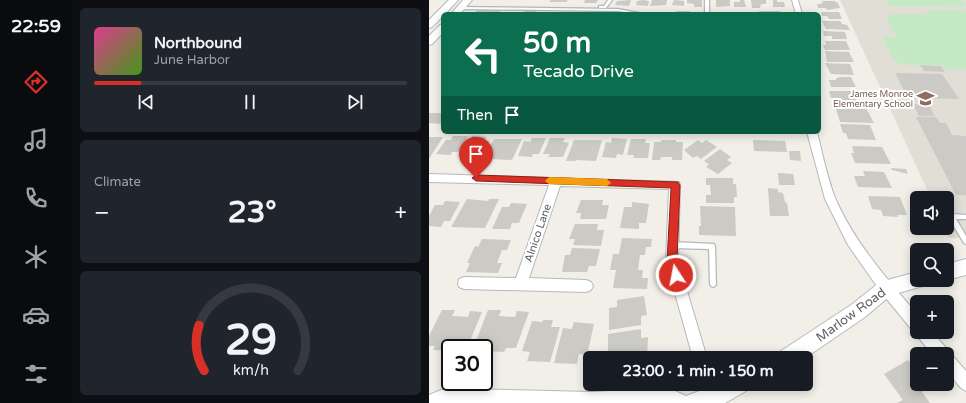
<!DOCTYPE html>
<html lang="en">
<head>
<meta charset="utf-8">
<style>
	:root { --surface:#171b24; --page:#20242c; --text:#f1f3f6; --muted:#9ea1a6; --line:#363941; --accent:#d93025 }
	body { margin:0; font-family:"Varela Round",sans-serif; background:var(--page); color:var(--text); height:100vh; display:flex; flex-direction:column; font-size:15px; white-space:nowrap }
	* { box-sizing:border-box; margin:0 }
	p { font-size:13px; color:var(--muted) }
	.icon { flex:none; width:22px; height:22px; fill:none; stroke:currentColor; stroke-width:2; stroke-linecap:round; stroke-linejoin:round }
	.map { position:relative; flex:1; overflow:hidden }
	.sheet { display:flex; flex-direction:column; gap:8px; padding:8px; background:#0d0f14; width:357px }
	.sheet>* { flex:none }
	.guide { position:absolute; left:12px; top:12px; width:380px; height:122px; border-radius:6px; box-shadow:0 2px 10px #0003; background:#0b6e4f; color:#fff; overflow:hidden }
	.fabs { position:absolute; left:481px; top:191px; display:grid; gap:8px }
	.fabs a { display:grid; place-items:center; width:44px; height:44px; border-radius:6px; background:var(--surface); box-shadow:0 2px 10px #0003; font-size:20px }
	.speed { position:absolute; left:12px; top:339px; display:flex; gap:8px; font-size:20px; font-weight:700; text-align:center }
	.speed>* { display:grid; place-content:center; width:52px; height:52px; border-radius:50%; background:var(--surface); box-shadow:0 2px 10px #0003; line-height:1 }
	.speed .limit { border:2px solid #111; border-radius:6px; background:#fff; color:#111 }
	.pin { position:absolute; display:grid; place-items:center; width:34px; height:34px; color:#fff; margin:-41px -17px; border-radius:50% 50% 50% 0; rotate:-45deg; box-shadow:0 0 4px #0007 }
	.pin .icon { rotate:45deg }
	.me { position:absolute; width:44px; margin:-22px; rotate:349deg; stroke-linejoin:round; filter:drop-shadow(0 0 3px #0008) }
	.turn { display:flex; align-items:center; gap:14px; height:84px; padding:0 16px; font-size:18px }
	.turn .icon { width:52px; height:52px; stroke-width:2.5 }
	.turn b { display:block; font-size:28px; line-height:34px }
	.then { display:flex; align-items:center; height:38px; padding:0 16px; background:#0003; gap:8px; font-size:15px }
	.big { font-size:30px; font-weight:800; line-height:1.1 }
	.sheet .tile { flex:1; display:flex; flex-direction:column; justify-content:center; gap:6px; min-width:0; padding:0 14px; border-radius:6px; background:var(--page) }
	.sheet .dial { align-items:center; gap:0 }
	.dial svg { height:104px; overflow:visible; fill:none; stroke:var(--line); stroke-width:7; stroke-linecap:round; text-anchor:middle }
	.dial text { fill:var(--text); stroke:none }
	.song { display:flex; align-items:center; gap:12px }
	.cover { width:48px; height:48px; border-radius:6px; background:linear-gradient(135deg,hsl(330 70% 55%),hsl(100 70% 35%)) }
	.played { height:4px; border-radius:2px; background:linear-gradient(90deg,var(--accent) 15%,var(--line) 15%) }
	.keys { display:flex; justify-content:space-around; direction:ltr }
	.heat { display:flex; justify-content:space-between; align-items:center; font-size:22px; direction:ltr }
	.trip { position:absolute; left:154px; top:351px; width:230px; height:40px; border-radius:6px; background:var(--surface); box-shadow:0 2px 10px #0003; font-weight:800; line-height:40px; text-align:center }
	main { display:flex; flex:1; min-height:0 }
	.tab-bar { display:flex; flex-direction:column; width:72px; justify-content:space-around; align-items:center; background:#090b0e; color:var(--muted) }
	.tab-bar .icon { width:28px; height:28px }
	.tab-bar .on { color:var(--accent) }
	.tab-bar b { font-size:18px; color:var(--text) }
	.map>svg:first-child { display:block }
	.education { fill:#e1ded6 }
	.green { fill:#c5e8c5 }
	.building { fill:#cccac5 }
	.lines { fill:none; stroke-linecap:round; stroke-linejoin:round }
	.lane-casing { stroke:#b5b8bc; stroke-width:2.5 }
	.street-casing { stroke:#b5b8bc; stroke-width:2 }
	.secondary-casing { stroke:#b6babf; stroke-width:2 }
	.lane { fill:#fff; fill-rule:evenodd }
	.street { fill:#fff; fill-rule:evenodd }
	.secondary { fill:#fff; fill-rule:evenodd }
	.route { fill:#d93025; stroke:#8d1f18 }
	.slow { fill:#f59e0b }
	.labels { text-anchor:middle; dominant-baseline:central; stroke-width:4; stroke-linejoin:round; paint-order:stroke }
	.far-education-label { font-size:9px; fill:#785e54; stroke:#fff; text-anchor:end }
	.street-label { font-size:11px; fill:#5f6368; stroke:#fff }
	.near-street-label { font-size:13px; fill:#5f6368; stroke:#fff }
</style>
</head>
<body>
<main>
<nav class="tab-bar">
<b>22:59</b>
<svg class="icon on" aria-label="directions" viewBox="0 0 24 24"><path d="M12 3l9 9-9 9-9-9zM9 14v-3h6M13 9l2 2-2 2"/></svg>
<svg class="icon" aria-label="music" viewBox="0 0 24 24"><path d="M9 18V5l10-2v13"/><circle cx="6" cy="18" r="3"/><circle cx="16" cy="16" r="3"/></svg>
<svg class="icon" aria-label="phone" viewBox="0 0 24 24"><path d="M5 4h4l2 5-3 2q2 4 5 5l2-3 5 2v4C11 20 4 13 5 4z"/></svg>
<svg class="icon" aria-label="climate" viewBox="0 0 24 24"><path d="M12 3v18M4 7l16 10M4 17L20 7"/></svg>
<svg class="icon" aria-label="car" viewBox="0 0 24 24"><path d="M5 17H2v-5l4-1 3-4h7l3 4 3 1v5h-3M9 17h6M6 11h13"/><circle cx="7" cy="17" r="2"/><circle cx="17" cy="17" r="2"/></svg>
<svg class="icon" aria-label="filters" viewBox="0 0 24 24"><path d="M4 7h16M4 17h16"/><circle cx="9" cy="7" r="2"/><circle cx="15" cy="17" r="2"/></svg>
</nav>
<section class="sheet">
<div class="tile">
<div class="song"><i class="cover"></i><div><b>Northbound</b><p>June Harbor</p></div></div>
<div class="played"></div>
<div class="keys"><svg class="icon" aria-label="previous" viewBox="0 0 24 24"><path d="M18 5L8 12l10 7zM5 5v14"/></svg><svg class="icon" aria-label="pause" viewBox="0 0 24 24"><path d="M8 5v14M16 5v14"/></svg><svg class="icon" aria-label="next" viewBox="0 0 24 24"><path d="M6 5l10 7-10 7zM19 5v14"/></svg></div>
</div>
<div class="tile"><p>Climate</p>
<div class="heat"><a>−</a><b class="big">23°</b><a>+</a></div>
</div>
<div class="tile dial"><svg viewBox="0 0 100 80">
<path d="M14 69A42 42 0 1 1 86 69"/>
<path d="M14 69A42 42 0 0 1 10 34" stroke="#d93025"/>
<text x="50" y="56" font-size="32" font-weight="700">29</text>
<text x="50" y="72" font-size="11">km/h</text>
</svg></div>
</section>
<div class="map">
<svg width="537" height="403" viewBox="0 0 537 403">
	<rect width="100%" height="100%" fill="#f1efe8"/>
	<path class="education" d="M411,0H537V238H520L515,228H518V198H502Z"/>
	<g class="green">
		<path d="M456,0H533L537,5L534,7L461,6Z"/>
		<path d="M498,10L537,11V69H516L513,65H474L465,60L453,37H468L457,18L464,14L501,15Z"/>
	</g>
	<g class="building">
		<path d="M122,0H139L137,2H120Z"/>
		<path d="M156,0H169L167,3H155Z"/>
		<path d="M202,0L200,6L186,5L188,1Z"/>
		<path d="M214,0L220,1L219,6L207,5L208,1Z"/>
		<path d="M223,0H238L237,5L221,6Z"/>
		<path d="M245,0L255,1V6L243,5Z"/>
		<path d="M258,0H273V7H265V4L258,3Z"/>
		<path d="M287,0H301V6L287,7Z"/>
		<path d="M311,0H315L317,7H305V2H311Z"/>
		<path d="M322,0H337V4H332L331,8H323Z"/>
		<path d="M344,0H348V2H355L356,7H344Z"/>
		<path d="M393,1H405L409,3L411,8L398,10L397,8H389L388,4H392V3H394Z"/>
		<path d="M48,10L71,11L68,14H45Z"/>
		<path d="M96,10H108L105,14H93Z"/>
		<rect x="247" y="11" width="14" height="3"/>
		<path d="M330,11H351L352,14H331Z"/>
		<path d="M392,12H410L413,19H400L398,16H393Z"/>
		<path d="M393,21H411L413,24L418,25L421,30L397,29Z"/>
		<path d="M394,31L416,32L418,39H403V36H395Z"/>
		<path d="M396,41H417L421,50H396L394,45H397Z"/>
		<path d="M396,51L420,52L425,62H398Z"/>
		<path d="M396,63L421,64L425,75L402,74Z"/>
		<path d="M491,65L512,66L516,72L495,71Z"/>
		<path d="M466,73L513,74L530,99L479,98Z"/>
		<path d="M409,77H422L427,87H402L400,80H407V78H410Z"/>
		<path d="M400,91H424L428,103H411L410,98H402Z"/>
		<path d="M484,104L500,105L506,116H490Z"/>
		<path d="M418,107L437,108L445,123L411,122L407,109H418Z"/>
		<path d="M0,113H14V124L0,123Z"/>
		<path d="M487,117H507L511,123H517L523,135L537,136V195H527Z"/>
		<path d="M411,124L441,125L447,140L419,139L417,133H414Z"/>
		<path d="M24,136H39L29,152H23L21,155L7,154L17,140H22Z"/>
		<path d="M43,136L57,137L55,141H60L52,155L37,156L39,152H33Z"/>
		<path d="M0,137H14L0,159Z"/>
		<path d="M103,138H117L110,154H104L103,157L89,156L95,141L101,142Z"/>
		<path d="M121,138H136L134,142L140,143L134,157H119L121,154H114Z"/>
		<path d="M183,138L198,139L194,155L188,154L187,158L173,157L177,142L182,143Z"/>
		<path d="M65,139H93L83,160L63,159L54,160Z"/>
		<path d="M202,139H217L216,143H221L219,158H204L205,155H198Z"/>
		<path d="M145,140H173L167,161L147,160L146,161H137Z"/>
		<path d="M232,140H247V142H254L253,160H243V157H232L231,160H223L225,142H232Z"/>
		<path d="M269,140L273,143L277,140L288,147L272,159L268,156L264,158L255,150Z"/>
		<path d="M324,140L356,141L358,152L325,151Z"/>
		<path d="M423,146L453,147L462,164L426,163L422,153H425Z"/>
		<path d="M291,149L302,157L298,160L303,163L289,174L277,167L280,164L275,161Z"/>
		<path d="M360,151H371L372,161L361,160Z"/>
		<path d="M462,168L477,169L479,174L463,170Z"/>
		<path d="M434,171L455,172L463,188L429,187L425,176H436Z"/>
		<path d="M349,173L364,174L366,185H350Z"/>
		<path d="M277,178H304V184H307L308,197H305V203H277V195H282L281,185H277Z"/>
		<path d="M339,188L349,189V192L354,193L356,202L358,203L360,216H341Z"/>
		<path d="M486,193L498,194L499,198H488Z"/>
		<path d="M439,196L471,197L478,215H468L469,217L454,216L452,210L443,209Z"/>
		<path d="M38,199L59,201L60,199H70L56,228L22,227Z"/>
		<path d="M152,200H174L173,205H180L177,219H151L152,213H147Z"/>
		<path d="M16,201L31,202L21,221H15L12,227L0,226V216L6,205H14Z"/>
		<path d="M203,202L220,204L217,223H210V229L191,228L195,207H203Z"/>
		<path d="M82,203L98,204L90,223H83L81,229H63L73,207H80Z"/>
		<path d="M271,206L306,207L307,236L270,235V226H272Z"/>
		<path d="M146,224H169L168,230H175L172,246L144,245L146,239H140Z"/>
		<path d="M193,238L223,239L222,247H217L216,255H211L209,270H214L213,278H219L218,289L184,288L187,270H181L184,254H190Z"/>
		<path d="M53,239L82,240L78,250H73L68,263H73L69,273L37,272L41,263H38L46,246L49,247Z"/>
		<path d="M143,248L171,249L167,266H160L158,272H133L136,255H141Z"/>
		<path d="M215,296L218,315L212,316V325L180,330V308L188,307V300Z"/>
		<path d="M13,310H26L23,316L39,317L41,311L53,312L38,348H21V351L4,350L6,346H0V336Z"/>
		<path d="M59,310H72L70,316L86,317L88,311L100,312L87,348H77L75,352L55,351V346H45Z"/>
		<path d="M114,320H124L122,327H131L121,362L98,361L101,352L93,351L103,321L113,322Z"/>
		<path d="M145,322L165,324L158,355L150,354L148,364L125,363L134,328L143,329Z"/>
		<path d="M212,329V338L219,337L218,358H188V356L179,357V334Z"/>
		<path d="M479,360L486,369L488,368V384L503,385L493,392L501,403H468L474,400L455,374Z"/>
	</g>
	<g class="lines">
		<defs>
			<g id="lane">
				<path d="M179,0H183L177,8H170V6H175Z"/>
				<path d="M276,0H280V13L278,14L276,13Z"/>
				<path d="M32,7L189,9L215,14H207L189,11L31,9V7Z"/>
				<path d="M520,214H522L537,215V219H527L537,236V244L535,243L520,218L519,216Z"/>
				<path d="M244,242L285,244L286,246L287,284L286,286L284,287L282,286L281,284L280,249L244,248L242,247L241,245L242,243Z"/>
			</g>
			<g id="street">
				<path d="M363,0H369L373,14H367Z"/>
				<path d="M378,132H388C393,152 399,181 407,200C426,243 458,279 488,314V332H503L518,349L520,353L523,355L537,371V391L532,388L518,372V354H503L489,337L487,332L483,330L452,292L419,245L396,199Z"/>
				<path d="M0,174L250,182L251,185L249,261L278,358H264L237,261L240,189L131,186L100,278L157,280L162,282L164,286L162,290L157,292L35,289L30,287L29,283L30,279L35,277L87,278L120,185L0,182Z"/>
				<path d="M270,384H286L291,403H275Z"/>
			</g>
			<g id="secondary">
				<path d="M20,0H29L16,14H14V16L3,27L0,28V20Z"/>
				<path d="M34,0H43L31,14H22Z"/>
				<path d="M14,24V33L3,44L0,45V36L11,25Z"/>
				<path d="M537,259V275L518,280V264Z"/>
				<path d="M488,272V280H497L494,286L462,295L436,317L376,358H349L352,351L422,305L451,282Z"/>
				<path d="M231,384L257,396L289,384H320L317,391L296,403H0V395L12,390L32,389L163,392L199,390Z"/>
			</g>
		</defs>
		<use href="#lane" class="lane-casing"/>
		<use href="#street" class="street-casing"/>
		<use href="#secondary" class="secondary-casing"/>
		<use href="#lane" class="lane"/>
		<use href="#street" class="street"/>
		<use href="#secondary" class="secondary"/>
	</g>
	<path class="route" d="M47,175L249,182L251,185L248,261L252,275L251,278L247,279L243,278L238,261L242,188L47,181L43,178Z"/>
	<path class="slow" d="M120,177L178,179L182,183L178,186L120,184L116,181Z"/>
	<defs>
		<symbol id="school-bare" viewBox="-9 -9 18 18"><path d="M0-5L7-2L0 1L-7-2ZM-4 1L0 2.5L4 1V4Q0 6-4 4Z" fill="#8d6e63" stroke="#fff" stroke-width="2.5" paint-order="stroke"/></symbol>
	</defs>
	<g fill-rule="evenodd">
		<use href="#school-bare" x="484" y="86" width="25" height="25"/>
	</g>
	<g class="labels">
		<g class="far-education-label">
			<text x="484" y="94">James Monroe<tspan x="484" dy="10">Elementary School</tspan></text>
		</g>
		<g class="street-label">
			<text transform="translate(109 233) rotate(-71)">Alnico Lane</text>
		</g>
		<g class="near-street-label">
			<text transform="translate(422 315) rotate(-36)">Marlow Road</text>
		</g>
	</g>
</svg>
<div class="fabs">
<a><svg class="icon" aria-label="sound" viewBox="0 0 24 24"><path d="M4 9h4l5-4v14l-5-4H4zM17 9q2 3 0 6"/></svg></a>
<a><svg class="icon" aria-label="search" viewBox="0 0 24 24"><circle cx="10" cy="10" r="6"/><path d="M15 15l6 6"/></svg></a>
<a>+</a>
<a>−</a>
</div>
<div class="speed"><div class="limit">30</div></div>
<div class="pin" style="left:47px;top:178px;background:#d93025"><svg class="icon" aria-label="arrive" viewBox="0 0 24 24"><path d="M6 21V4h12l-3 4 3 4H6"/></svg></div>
<svg class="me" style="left:247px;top:275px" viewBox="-20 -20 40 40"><circle r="17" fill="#d93025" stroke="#fff" stroke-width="3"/><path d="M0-11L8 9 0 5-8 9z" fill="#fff"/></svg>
<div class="trip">23:00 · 1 min · 150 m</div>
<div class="guide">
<div class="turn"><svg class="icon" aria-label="left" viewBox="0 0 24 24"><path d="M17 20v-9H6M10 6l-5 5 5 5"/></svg><div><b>50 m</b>Tecado Drive</div></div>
<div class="then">Then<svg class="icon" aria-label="arrive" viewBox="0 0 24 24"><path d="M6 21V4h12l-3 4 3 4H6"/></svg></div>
</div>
</div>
</main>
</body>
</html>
